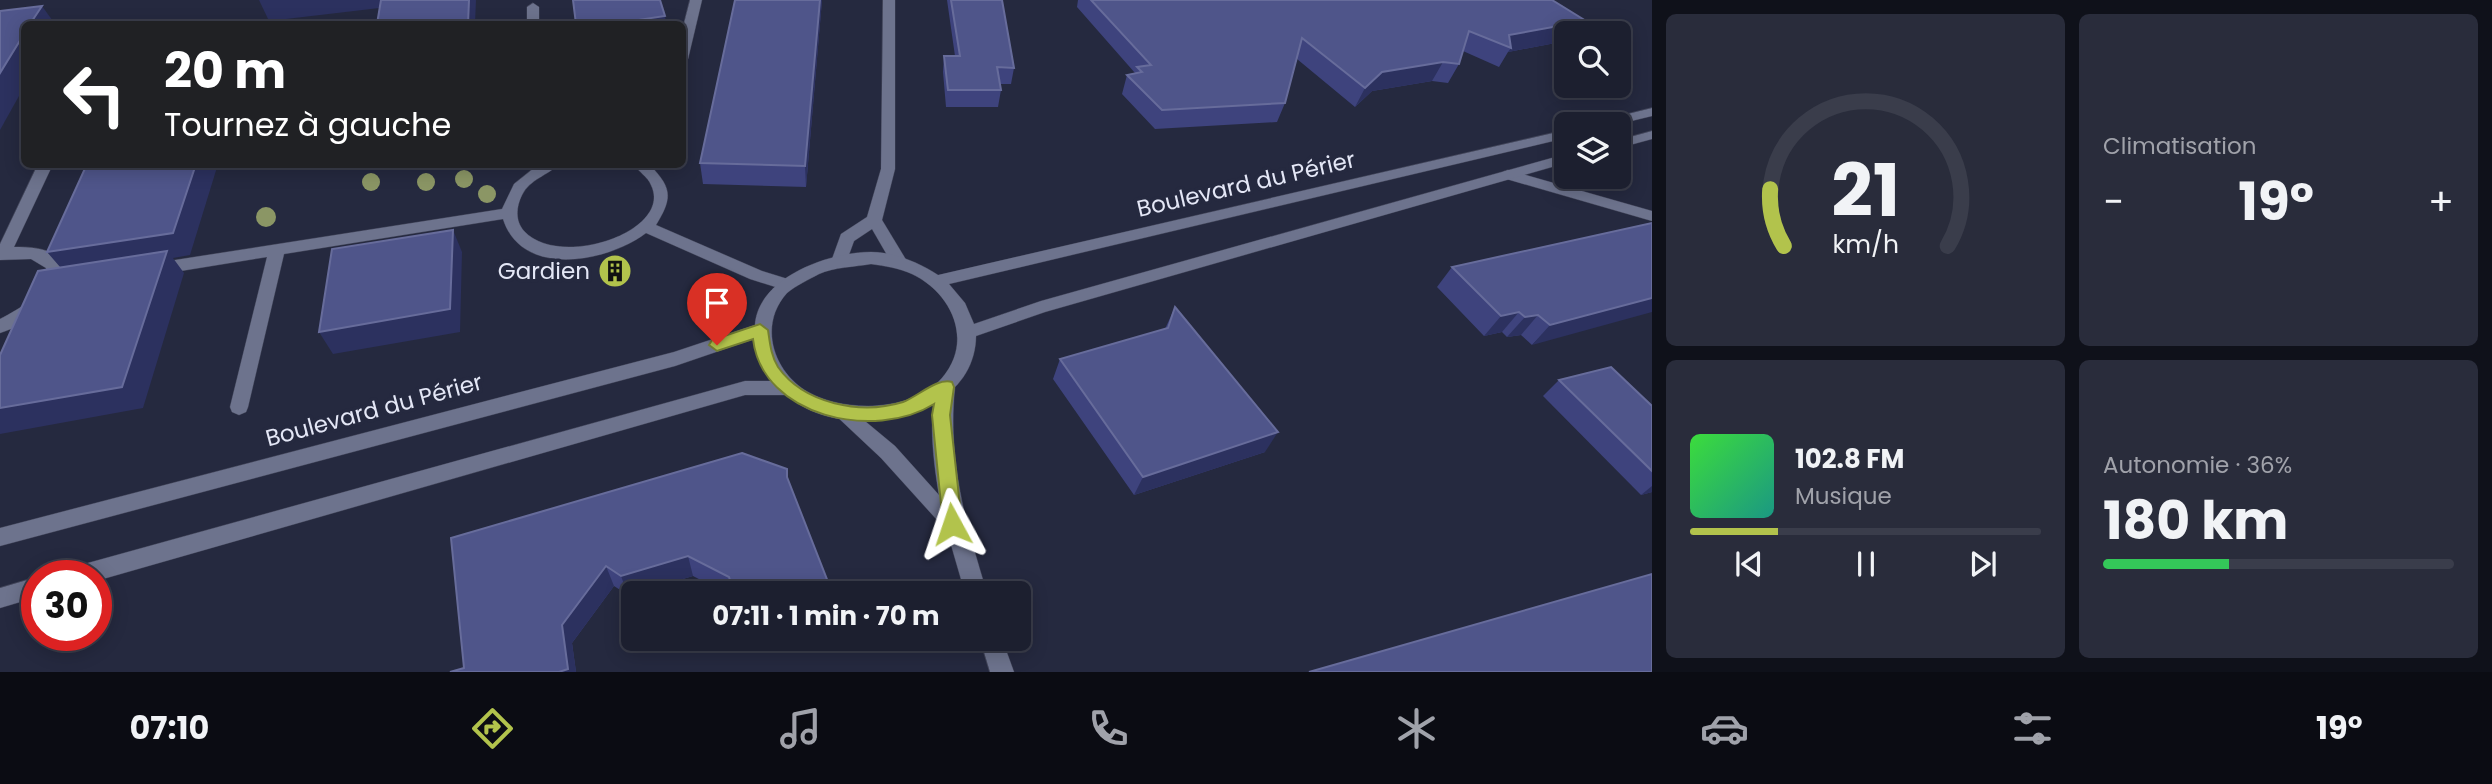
<!DOCTYPE html>
<html lang="fr">
<head>
<meta charset="utf-8">
<style>
	:root { --surface:#1c1f2f; --page:#292c3b; --text:#f1f3f6; --muted:#a0a2aa; --line:#3a3d4b; --accent:#b2c34c }
	body { margin:0; font-family:Poppins,sans-serif; background:var(--page); color:var(--text); height:100vh; display:flex; flex-direction:column; font-size:26px; white-space:nowrap }
	* { box-sizing:border-box; margin:0 }
	p { font-size:23px; color:var(--muted) }
	.icon { flex:none; width:38px; height:38px; fill:none; stroke:currentColor; stroke-width:2; stroke-linecap:round; stroke-linejoin:round }
	.map { position:relative; flex:1; overflow:hidden }
	.side { display:flex; flex-direction:column; gap:14px; padding:14px; background:#0f111a; width:840px }
	.side>* { flex:none }
	.banner { position:absolute; left:21px; top:21px; width:665px; height:147px; border-radius:10px; box-shadow:0 4px 18px #0003,0 0 0 2px var(--line); background:#202124; color:#fff; overflow:hidden }
	.tools { position:absolute; left:1554px; top:21px; display:grid; gap:14px }
	.tools a { display:grid; place-items:center; width:77px; height:77px; border-radius:10px; background:var(--surface); box-shadow:0 4px 18px #0003,0 0 0 2px var(--line); font-size:35px }
	.speed { position:absolute; left:21px; top:560px; display:flex; gap:14px; font-size:35px; font-weight:700; text-align:center }
	.speed>* { display:grid; place-content:center; width:91px; height:91px; border-radius:50%; background:var(--surface); box-shadow:0 4px 18px #0003,0 0 0 2px var(--line); line-height:1 }
	.speed .limit { border:10px solid #d22; background:#fff; color:#111 }
	.pin { position:absolute; display:grid; place-items:center; width:60px; height:60px; color:#fff; margin:-72px -30px; border-radius:50% 50% 50% 0; rotate:-45deg; box-shadow:0 0 7px #0007 }
	.pin .icon { rotate:45deg }
	.me { position:absolute; width:77px; margin:-38px; rotate:355deg; stroke-linejoin:round; filter:drop-shadow(0 0 5px #0008) }
	.turn { display:flex; align-items:center; gap:24px; height:147px; padding:0 28px; font-size:32px }
	.turn .icon { width:91px; height:91px; stroke-width:2.5 }
	.turn b { display:block; font-size:49px; line-height:60px }
	.big { font-size:52px; font-weight:700; line-height:1.1 }
	.side .card { flex:1; display:flex; flex-direction:column; justify-content:center; gap:10px; min-width:0; padding:0 24px; border-radius:10px; background:var(--page) }
	.side .dial { align-items:center; gap:0 }
	.dial svg { height:182px; overflow:visible; fill:none; stroke:var(--line); stroke-width:7; stroke-linecap:round; text-anchor:middle }
	.dial text { fill:var(--text); stroke:none }
	.song { display:flex; align-items:center; gap:21px }
	.cover { width:84px; height:84px; border-radius:10px; background:linear-gradient(135deg,hsl(120 70% 55%),hsl(170 70% 35%)) }
	.played { height:7px; border-radius:4px; background:linear-gradient(90deg,var(--accent) 25%,var(--line) 25%) }
	.keys { display:flex; justify-content:space-around; direction:ltr }
	.heat { display:flex; justify-content:space-between; align-items:center; font-size:38px; direction:ltr }
	.charge { height:10px; border-radius:5px; background:linear-gradient(90deg,#34c759 36%,var(--line) 0) }
	.side .tiles { flex:1; display:grid; gap:14px; grid-template-columns:repeat(2,1fr) }
	.trip { position:absolute; left:621px; top:581px; width:410px; height:70px; border-radius:10px; background:var(--surface); box-shadow:0 4px 18px #0003,0 0 0 2px var(--line); font-weight:700; line-height:70px; text-align:center }
	.menu { display:flex; height:112px; justify-content:space-around; align-items:center; background:#0b0c13; color:var(--muted) }
	.menu .icon { width:49px; height:49px }
	.menu .active { color:var(--accent) }
	.menu b { font-size:32px; color:var(--text) }
	main { display:flex; flex:1; min-height:0 }
	.map>svg:first-child { display:block }
	.lines { fill:none; stroke-linecap:round; stroke-linejoin:round }
	.minor-casing { stroke:#414458; stroke-width:1 }
	.tertiary-casing { stroke:#414458; stroke-width:1 }
	.minor { fill:#6d738d; fill-rule:evenodd }
	.tertiary { fill:#6d738d; fill-rule:evenodd }
	.tree { fill:#8b9665 }
	.wall { fill:#3e437d }
	.shaded-wall { fill:#2c315f }
	.building { fill:#4f558a; stroke:#676c9b; stroke-width:2 }
	.route { fill:#b2c34c; stroke:#747f31; stroke-width:2 }
	.labels { text-anchor:middle; dominant-baseline:central; stroke-width:7; stroke-linejoin:round; paint-order:stroke }
	.street-label { font-size:23px; fill:#e4e7f6; stroke:#25293f }
	.poi-label { font-size:23px; fill:#e4e7f6; stroke:#25293f; text-anchor:end }
</style>
</head>
<body>
<main>
<div class="map">
<svg width="1652" height="672" viewBox="0 0 1652 672">
	<rect width="100%" height="100%" fill="#25293f"/>
	<g class="lines">
		<defs>
			<g id="minor">
				<path d="M690,0H702L688,59L682,63V31Z"/>
				<path d="M883,0H895V169L882,220L908,263L900,269L894,267L872,229L854,241L846,263H834L832,259L841,234L867,217L881,169Z"/>
				<path d="M533,3L539,7V24H527V7Z"/>
				<path d="M38,164H53L14,247C104,244 50,318 0,333V319C19,309 49,293 46,268L31,259L0,260V244Z"/>
				<path d="M539,164H559C547,176 530,179 522,195C516,207 515,221 524,231C560,270 674,231 651,185C648,177 638,171 633,164H649C672,188 673,197 656,225L762,271L791,280L793,284L785,290L750,279L646,233C608,262 522,279 503,219L284,254L248,407L246,412L239,415L232,412L230,407L267,257L156,275L148,269L156,263L502,209L514,184Z"/>
				<path d="M1508,170L1652,211V221L1503,178V172Z"/>
				<path d="M946,380L952,382L955,387C947,460 966,524 987,593H965L947,531L881,458L832,412L834,407L841,404L848,407L895,446L939,495C934,466 926,408 940,382Z"/>
				<path d="M980,639H1002L1014,672H990Z"/>
			</g>
			<g id="tertiary">
				<path d="M1652,108V116L1619,124H1597L1599,121Z"/>
				<path d="M1566,130V138L949,284L965,303L974,324L1041,301L1566,154V163L1045,312L976,336C975,423 839,444 787,395H745L96,581V576H66L69,569L77,566L745,381H771L754,345V339L675,366L0,546V528L674,352L755,325C758,277 830,252 871,252C894,252 920,263 938,275ZM871,264C885,266 899,268 912,274C952,293 974,341 942,378C912,412 845,413 808,392C773,372 758,325 787,293C795,286 810,279 819,274C834,267 855,267 871,264Z"/>
				<path d="M1652,131V139L1619,148V140Z"/>
				<path d="M37,577V597L0,608V588Z"/>
			</g>
		</defs>
		<use href="#minor" class="minor-casing"/>
		<use href="#tertiary" class="tertiary-casing"/>
		<use href="#minor" class="minor"/>
		<use href="#tertiary" class="tertiary"/>
	</g>
	<g class="tree">
		<circle cx="464" cy="179" r="9"/>
		<circle cx="371" cy="182" r="9"/>
		<circle cx="426" cy="182" r="9"/>
		<circle cx="487" cy="194" r="9"/>
		<circle cx="266" cy="217" r="10"/>
	</g>
	<g class="wall">
		<path d="M822,0L806,187L703,184L700,163Z"/>
		<path d="M947,0H1002L1014,68L1011,84H1000L1001,90L998,107H946L943,72L944,56H955Z"/>
		<path d="M1078,0H1552L1566,33V41L1508,52L1499,67L1463,51L1459,64L1448,83L1432,81L1372,91L1355,107L1297,59L1285,103L1277,122L1155,129L1122,94L1127,75L1135,73L1077,7Z"/>
		<path d="M1652,223L1532,345L1521,335L1507,337L1502,332L1484,336L1437,287L1452,267Z"/>
		<path d="M1175,307L1265,452L1134,495L1053,379L1060,359L1165,329Z"/>
		<path d="M1559,380L1652,406V492L1641,495L1543,396Z"/>
		<path d="M787,478L827,593H726L693,576L628,595L614,586L572,643L576,672H450L464,668L451,538Z"/>
	</g>
	<g class="shaded-wall">
		<path d="M259,0H422V3L269,21Z"/>
		<path d="M469,0H476L475,24H468Z"/>
		<path d="M820,0H822L806,187L805,166Z"/>
		<path d="M42,6L55,24H30Z"/>
		<path d="M665,16L666,24H631V21Z"/>
		<path d="M1586,21L1577,33H1566V41L1508,52L1511,48L1509,35Z"/>
		<path d="M24,34V87L0,130V73Z"/>
		<path d="M1443,62L1432,81L1372,91L1355,107L1365,88L1382,72Z"/>
		<path d="M196,164H218L190,255L173,258L184,273L143,408L0,434V408L67,275L47,252Z"/>
		<path d="M453,230L462,252L460,332L333,354L319,332Z"/>
		<path d="M1652,298V312L1532,345L1550,325Z"/>
		<path d="M1519,312L1502,332L1484,336L1501,316Z"/>
		<path d="M1538,315L1521,335L1507,337L1525,317Z"/>
		<path d="M1278,432L1265,452L1134,495L1143,477Z"/>
		<path d="M1652,486V492L1641,495Z"/>
		<path d="M688,556L693,576L628,595L621,576Z"/>
		<path d="M606,566L614,586L572,643L576,672H559L562,625Z"/>
		<path d="M828,582L827,593H795Z"/>
	</g>
	<g class="building">
		<path d="M381,0H469L468,24H377Z"/>
		<path d="M573,0H660L665,16L631,21V24H576Z"/>
		<path d="M735,0H820L805,166L700,163Z"/>
		<path d="M951,0H1002L1014,68L997,67L1001,90H948L944,56H960Z"/>
		<path d="M1091,0H1552L1586,21L1509,35L1511,48L1469,31L1459,64L1443,62L1382,72L1365,88L1302,38L1285,103L1162,110L1127,75L1142,72L1137,67L1151,65Z"/>
		<path d="M42,6L30,24H24V34L0,73V11Z"/>
		<path d="M87,164H196L173,233L47,252Z"/>
		<path d="M1652,223V298L1550,325L1538,315L1525,317L1519,312L1501,316L1452,267Z"/>
		<path d="M453,230L450,309L319,332L332,249Z"/>
		<path d="M167,251L122,387L0,408V355L38,271Z"/>
		<path d="M1175,307L1278,432L1143,477L1060,359L1168,328Z"/>
		<path d="M1611,367L1652,406V471L1559,380Z"/>
		<path d="M742,453L787,469V477L828,582L795,593H734L729,577L688,556L621,576L606,566L562,625L568,669L559,672H450L464,668L451,538Z"/>
		<path d="M1652,574V672H1309Z"/>
	</g>
	<path class="route" d="M760,324L768,330C770,343 771,356 778,367C804,404 861,415 903,402C917,397 938,377 952,382L954,387L950,415L962,524L959,530L952,532L946,530L943,524L932,415L934,404C875,441 762,417 753,339L717,351L709,345L712,340Z"/>
	<defs>
		<symbol id="building-disc" viewBox="-11 -11 22 22"><circle r="9.5" fill="#b2c34c" stroke="#25293f"/><path d="M-4-6H4V6H1V3H-1V6H-4ZM-2.5-4.3h1.7v1.8h-1.7ZM.8-4.3h1.7v1.8H.8ZM-2.5-1h1.7V.8h-1.7ZM.8-1h1.7V.8H.8Z" fill="#111"/></symbol>
	</defs>
	<g fill-rule="evenodd">
		<use href="#building-disc" x="596" y="252" width="38" height="38"/>
	</g>
	<g class="labels">
		<g class="street-label">
			<text transform="translate(1246 184) rotate(-13)">Boulevard du Périer</text>
			<text transform="translate(374 410) rotate(-15)">Boulevard du Périer</text>
		</g>
		<g class="poi-label">
			<text x="590" y="271">Gardien</text>
		</g>
	</g>
</svg>
<div class="tools">
<a><svg class="icon" aria-label="search" viewBox="0 0 24 24"><circle cx="10" cy="10" r="6"/><path d="M15 15l6 6"/></svg></a>
<a><svg class="icon" aria-label="layers" viewBox="0 0 24 24"><path d="M12 4l9 5-9 5-9-5zM3 14l9 5 9-5"/></svg></a>
</div>
<div class="speed"><div class="limit">30</div></div>
<div class="pin" style="left:717px;top:345px;background:#d93025"><svg class="icon" aria-label="arrive" viewBox="0 0 24 24"><path d="M6 21V4h12l-3 4 3 4H6"/></svg></div>
<svg class="me" style="left:952px;top:524px" viewBox="-20 -20 40 40"><path d="M0-17L14 15 0 8-14 15z" fill="#b2c34c" stroke="#fff" stroke-width="4"/></svg>
<div class="trip">07:11 · 1 min · 70 m</div>
<div class="banner">
<div class="turn"><svg class="icon" aria-label="left" viewBox="0 0 24 24"><path d="M17 20v-9H6M10 6l-5 5 5 5"/></svg><div><b>20 m</b>Tournez à gauche</div></div>
</div>
</div>
<section class="side">
<div class="tiles">
<div class="card dial"><svg viewBox="0 0 100 80">
<path d="M14 69A42 42 0 1 1 86 69"/>
<path d="M14 69A42 42 0 0 1 8 44" stroke="#b2c34c"/>
<text x="50" y="56" font-size="32" font-weight="700">21</text>
<text x="50" y="72" font-size="11">km/h</text>
</svg></div>
<div class="card"><p>Climatisation</p>
<div class="heat"><a>−</a><b class="big">19°</b><a>+</a></div>
</div>
<div class="card">
<div class="song"><i class="cover"></i><div><b>102.8 FM</b><p>Musique</p></div></div>
<div class="played"></div>
<div class="keys"><svg class="icon" aria-label="previous" viewBox="0 0 24 24"><path d="M18 5L8 12l10 7zM5 5v14"/></svg><svg class="icon" aria-label="pause" viewBox="0 0 24 24"><path d="M8 5v14M16 5v14"/></svg><svg class="icon" aria-label="next" viewBox="0 0 24 24"><path d="M6 5l10 7-10 7zM19 5v14"/></svg></div>
</div>
<div class="card"><p>Autonomie · 36%</p><b class="big">180 km</b><div class="charge"></div></div>
</div>
</section>
</main>
<nav class="menu">
<b>07:10</b>
<svg class="icon active" aria-label="directions" viewBox="0 0 24 24"><path d="M12 3l9 9-9 9-9-9zM9 14v-3h6M13 9l2 2-2 2"/></svg>
<svg class="icon" aria-label="music" viewBox="0 0 24 24"><path d="M9 18V5l10-2v13"/><circle cx="6" cy="18" r="3"/><circle cx="16" cy="16" r="3"/></svg>
<svg class="icon" aria-label="phone" viewBox="0 0 24 24"><path d="M5 4h4l2 5-3 2q2 4 5 5l2-3 5 2v4C11 20 4 13 5 4z"/></svg>
<svg class="icon" aria-label="climate" viewBox="0 0 24 24"><path d="M12 3v18M4 7l16 10M4 17L20 7"/></svg>
<svg class="icon" aria-label="car" viewBox="0 0 24 24"><path d="M5 17H2v-5l4-1 3-4h7l3 4 3 1v5h-3M9 17h6M6 11h13"/><circle cx="7" cy="17" r="2"/><circle cx="17" cy="17" r="2"/></svg>
<svg class="icon" aria-label="filters" viewBox="0 0 24 24"><path d="M4 7h16M4 17h16"/><circle cx="9" cy="7" r="2"/><circle cx="15" cy="17" r="2"/></svg>
<b>19°</b>
</nav>
</body>
</html>
